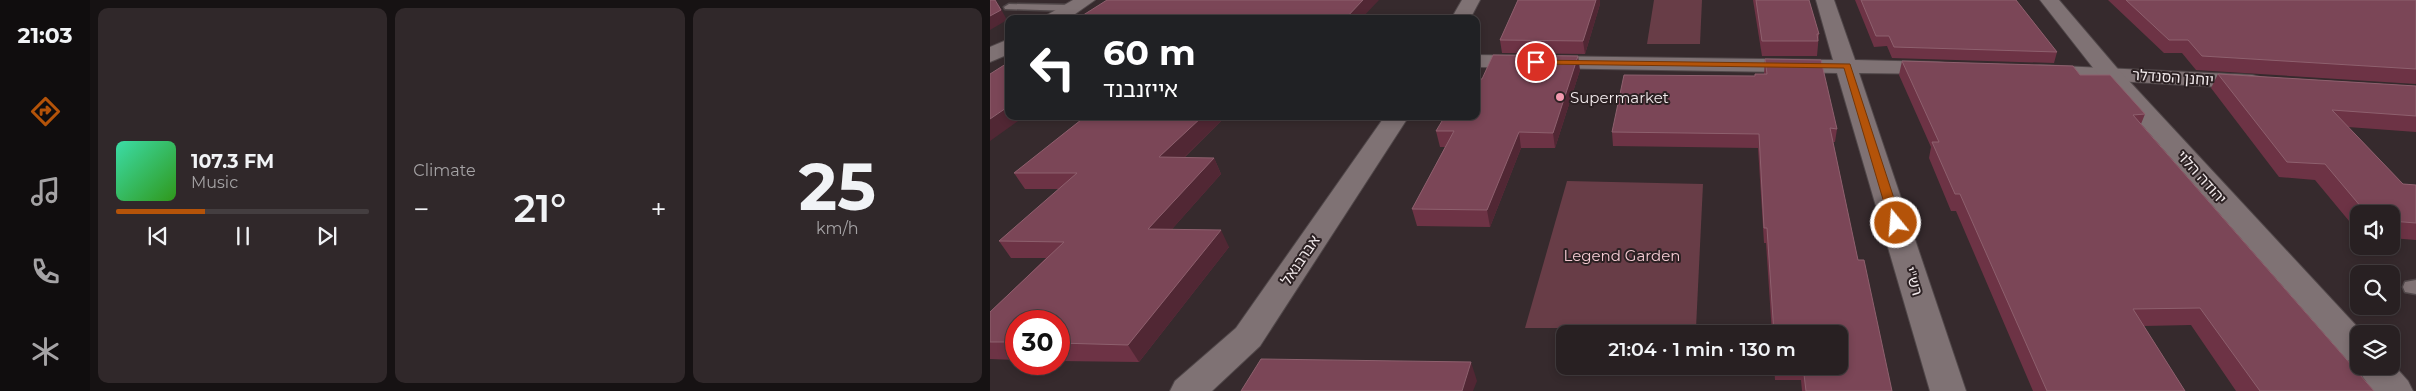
<!DOCTYPE html>
<html lang="en">
<head>
<meta charset="utf-8">
<style>
	:root { --surface:#282022; --page:#30282a; --text:#f1f3f6; --muted:#a5a3a5; --line:#443e40; --accent:#b45309 }
	body { margin:0; font-family:Montserrat,"Noto Sans Hebrew",sans-serif; background:var(--page); color:var(--text); height:100vh; display:flex; flex-direction:column; font-size:19px; white-space:nowrap }
	* { box-sizing:border-box; margin:0 }
	p { font-size:16px; color:var(--muted) }
	.icon { flex:none; width:28px; height:28px; fill:none; stroke:currentColor; stroke-width:2; stroke-linecap:round; stroke-linejoin:round }
	.map { position:relative; flex:1; overflow:hidden }
	.side { display:flex; flex-direction:column; gap:8px; padding:8px; background:#161213; width:900px }
	.side>* { flex:none }
	.hud { position:absolute; left:15px; top:15px; width:475px; height:105px; border-radius:10px; box-shadow:0 2px 8px #0003,0 0 0 1px var(--line); background:#202124; color:#fff; overflow:hidden }
	.fabs { position:absolute; left:1360px; top:205px; display:grid; gap:10px }
	.fabs a { display:grid; place-items:center; width:50px; height:50px; border-radius:10px; background:var(--surface); box-shadow:0 2px 8px #0003,0 0 0 1px var(--line); font-size:25px }
	.speed { position:absolute; left:15px; top:310px; display:flex; gap:10px; font-size:25px; font-weight:700; text-align:center }
	.speed>* { display:grid; place-content:center; width:65px; height:65px; border-radius:50%; background:var(--surface); box-shadow:0 2px 8px #0003,0 0 0 1px var(--line); line-height:1 }
	.speed .limit { border:8px solid #d22; background:#fff; color:#111 }
	.pin { position:absolute; display:grid; place-items:center; width:42px; height:42px; color:#fff; margin:-21px; border:2px solid #fff; border-radius:50%; box-shadow:0 1px 5px #0007 }
	.me { position:absolute; width:55px; margin:-28px; rotate:343deg; stroke-linejoin:round; filter:drop-shadow(0 0 4px #0008) }
	.turn { display:flex; align-items:center; gap:18px; height:105px; padding:0 15px; font-size:22px }
	.turn .icon { width:65px; height:65px; stroke-width:2.5 }
	.turn b { display:block; font-size:35px; line-height:42px }
	.big { font-size:38px; font-weight:600; line-height:1.1 }
	.side .widget { flex:1; display:flex; flex-direction:column; justify-content:center; gap:8px; min-width:0; padding:0 18px; border-radius:10px; background:var(--page) }
	.side .dial { align-items:center; gap:0 }
	.dial b { font-size:65px; line-height:1 }
	.song { display:flex; align-items:center; gap:15px }
	.cover { width:60px; height:60px; border-radius:8px; background:linear-gradient(135deg,hsl(160 70% 55%),hsl(110 70% 35%)) }
	.played { height:5px; border-radius:2px; background:linear-gradient(90deg,var(--accent) 35%,var(--line) 35%) }
	.keys { display:flex; justify-content:space-around; direction:ltr }
	.heat { display:flex; justify-content:space-between; align-items:center; font-size:28px; direction:ltr }
	.side .tiles { flex:1; display:grid; gap:8px; grid-template-columns:repeat(3,1fr) }
	.trip { position:absolute; left:566px; top:325px; width:292px; height:50px; border-radius:10px; background:var(--surface); box-shadow:0 2px 8px #0003,0 0 0 1px var(--line); font-weight:600; line-height:50px; text-align:center }
	main { display:flex; flex:1; min-height:0 }
	.tabs { display:flex; flex-direction:column; width:90px; justify-content:space-around; align-items:center; background:#100d0e; color:var(--muted) }
	.tabs .icon { width:35px; height:35px }
	.tabs .on { color:var(--accent) }
	.tabs b { font-size:22px; color:var(--text) }
	.map>svg:first-child { display:block }
	.green { fill:#683d47 }
	.lines { fill:none; stroke-linecap:round; stroke-linejoin:round }
	.service-casing { stroke:#504749; stroke-width:3 }
	.minor-casing { stroke:#504749; stroke-width:2 }
	.tertiary-casing { stroke:#504749; stroke-width:2 }
	.service { fill:#7f7274; fill-rule:evenodd }
	.minor { fill:#7f7274; fill-rule:evenodd }
	.tertiary { fill:#7f7274; fill-rule:evenodd }
	.wall { fill:#6d3345 }
	.shaded-wall { fill:#512734 }
	.building { fill:#7b4657; stroke:#8e606e }
	.route { fill:#b45309; stroke:#753606 }
	.poi-dot { fill:#f29aaf; stroke:#2c2123; stroke-width:2 }
	.labels { text-anchor:middle; dominant-baseline:central; stroke-width:4; stroke-linejoin:round; paint-order:stroke }
	.street-label { font-size:15px; fill:#f2eaec; stroke:#2c2123 }
	.poi-label { font-size:15px; fill:#f2eaec; stroke:#2c2123; text-anchor:start }
	.park-label { font-size:15px; fill:#f6ccd4; stroke:#2c2123 }
</style>
</head>
<body>
<main>
<nav class="tabs">
<b>21:03</b>
<svg class="icon on" aria-label="directions" viewBox="0 0 24 24"><path d="M12 3l9 9-9 9-9-9zM9 14v-3h6M13 9l2 2-2 2"/></svg>
<svg class="icon" aria-label="music" viewBox="0 0 24 24"><path d="M9 18V5l10-2v13"/><circle cx="6" cy="18" r="3"/><circle cx="16" cy="16" r="3"/></svg>
<svg class="icon" aria-label="phone" viewBox="0 0 24 24"><path d="M5 4h4l2 5-3 2q2 4 5 5l2-3 5 2v4C11 20 4 13 5 4z"/></svg>
<svg class="icon" aria-label="climate" viewBox="0 0 24 24"><path d="M12 3v18M4 7l16 10M4 17L20 7"/></svg>
</nav>
<section class="side">
<div class="tiles">
<div class="widget">
<div class="song"><i class="cover"></i><div><b>107.3 FM</b><p>Music</p></div></div>
<div class="played"></div>
<div class="keys"><svg class="icon" aria-label="previous" viewBox="0 0 24 24"><path d="M18 5L8 12l10 7zM5 5v14"/></svg><svg class="icon" aria-label="pause" viewBox="0 0 24 24"><path d="M8 5v14M16 5v14"/></svg><svg class="icon" aria-label="next" viewBox="0 0 24 24"><path d="M6 5l10 7-10 7zM19 5v14"/></svg></div>
</div>
<div class="widget"><p>Climate</p>
<div class="heat"><a>−</a><b class="big">21°</b><a>+</a></div>
</div>
<div class="widget dial"><b>25</b><p>km/h</p></div>
</div>
</section>
<div class="map">
<svg width="1426" height="391" viewBox="0 0 1426 391">
	<rect width="100%" height="100%" fill="#362a2d"/>
	<g class="green">
		<path d="M664,0H712L710,44H657Z"/>
		<path d="M577,181L713,184L706,328H535Z"/>
	</g>
	<g class="lines">
		<defs>
			<g id="service">
				<path d="M19,4L83,5L89,8L83,11L15,9L14,7Z"/>
				<path d="M1426,280V294L1415,292L1413,287L1415,282Z"/>
			</g>
			<g id="minor">
				<path d="M83,0H105L78,19H55L57,15Z"/>
				<path d="M472,0H490L480,19H461Z"/>
				<path d="M826,0H844L865,60L947,62L955,63L958,68L955,73L947,74L869,73L976,391H940L847,73L486,67V55L843,60Z"/>
				<path d="M19,39V54L0,62V47Z"/>
				<path d="M1050,65L1262,75L1270,77L1273,82L1270,87L1262,89L1042,76L1039,71L1042,66Z"/>
				<path d="M395,116H419L270,346L222,391H180L185,381L246,328Z"/>
			</g>
			<path id="tertiary" d="M1050,0H1069L1127,68L1374,334H1369V366H1401V362L1418,381L1423,391H1383L1365,366L1367,364L1357,360L1111,78Z"/>
		</defs>
		<use href="#service" class="service-casing"/>
		<use href="#minor" class="minor-casing"/>
		<use href="#tertiary" class="tertiary-casing"/>
		<use href="#service" class="service"/>
		<use href="#minor" class="minor"/>
		<use href="#tertiary" class="tertiary"/>
	</g>
	<g class="wall">
		<path d="M528,0H610V4L595,54L512,53L510,40Z"/>
		<path d="M763,0H819L829,34L827,56H772Z"/>
		<path d="M865,0H1026L1067,52L1064,63L902,58L897,46L884,47Z"/>
		<path d="M1118,0H1426V84L1206,70L1192,53H1174Z"/>
		<path d="M775,59L847,129L845,142H843L868,260L902,391H812L811,380H785L784,366H850V334H782L776,243H774L768,148L623,146L622,132L774,74Z"/>
		<path d="M912,61L1090,75L1155,114L1151,124L1384,391H1246L1201,325L1154,326L1195,391H1043L966,211H961L939,158L941,147L909,75Z"/>
		<path d="M590,70L565,148H531L500,227L427,226L422,209L455,147H450L446,131L492,79Z"/>
		<path d="M1228,74L1426,86V132L1358,127L1413,184L1426,185V240L1401,238V214H1369V233L1325,180L1289,177L1221,88Z"/>
		<path d="M96,116H233L234,118L194,158H224L231,174L182,229L239,247L149,362L69,361V321H26V360L0,359V312L56,258H21L9,241L69,189H35L24,173Z"/>
	</g>
	<g class="shaded-wall">
		<path d="M6,0L17,20L0,30V16Z"/>
		<path d="M373,0H389L371,19H355Z"/>
		<path d="M606,0H610V4L595,54L593,41Z"/>
		<path d="M588,56L590,70L565,148L563,133Z"/>
		<path d="M19,106V116H35L0,141V119Z"/>
		<path d="M213,116H233L234,118L178,173L169,157Z"/>
		<path d="M529,132L531,148L500,227L497,210Z"/>
		<path d="M224,158L231,174L167,246L158,229Z"/>
		<path d="M231,230L239,247L149,362L138,345Z"/>
		<path d="M481,362L487,381L483,391H472Z"/>
	</g>
	<g class="building">
		<path d="M0,0H5L11,10L0,16Z"/>
		<path d="M117,0H373L355,19H87Z"/>
		<path d="M528,0H606L593,41L510,40Z"/>
		<path d="M766,0H819L829,34H827L828,41H772Z"/>
		<path d="M871,0H1026L1067,52L904,47L899,36H886Z"/>
		<path d="M1136,0H1426V69L1212,56L1198,40H1179Z"/>
		<path d="M503,55L588,56L563,133L529,132L497,210L422,209L464,131H446L455,116H486V79H492Z"/>
		<path d="M775,59L831,60L847,129L840,128L868,260H874L902,391H816L813,366H850V334H784L777,228H774L769,134L622,132L634,75L765,76V74H777Z"/>
		<path d="M912,61L1083,66L1090,75H1120L1155,114L1143,115L1384,391H1270L1210,308L1143,309L1195,391H1057L970,194H965L942,142H949Z"/>
		<path d="M19,62V106L0,119V74Z"/>
		<path d="M1228,74L1426,86V116L1342,110L1413,184L1426,185V223L1401,221V214H1377L1335,164L1297,162Z"/>
		<path d="M96,116H213L169,157L224,158L158,229L231,230L138,345L69,343V321H26V342H0V312L74,242L9,241L87,173H24Z"/>
		<path d="M271,359L481,362L472,391H251Z"/>
	</g>
	<path class="route" d="M542,60L860,64L912,223L906,227L900,223L854,68L546,64L541,62Z"/>
	<circle class="poi-dot" cx="570" cy="97" r="5"/>
	<g class="labels">
		<g class="street-label">
			<text transform="translate(1183 77) rotate(4)">יוחנן הסנדלר</text>
			<text transform="translate(1212 177) rotate(48)">יהודה הלוי</text>
			<text transform="translate(310 260) rotate(-56)">אברבנאל</text>
			<text transform="translate(924 281) rotate(73)">רש"י</text>
		</g>
		<g class="poi-label">
			<text x="580" y="97">Supermarket</text>
		</g>
		<g class="park-label">
			<text x="632" y="255">Legend Garden</text>
		</g>
	</g>
</svg>
<div class="fabs">
<a><svg class="icon" aria-label="sound" viewBox="0 0 24 24"><path d="M4 9h4l5-4v14l-5-4H4zM17 9q2 3 0 6"/></svg></a>
<a><svg class="icon" aria-label="search" viewBox="0 0 24 24"><circle cx="10" cy="10" r="6"/><path d="M15 15l6 6"/></svg></a>
<a><svg class="icon" aria-label="layers" viewBox="0 0 24 24"><path d="M12 4l9 5-9 5-9-5zM3 14l9 5 9-5"/></svg></a>
</div>
<div class="speed"><div class="limit">30</div></div>
<div class="pin" style="left:546px;top:62px;background:#d93025"><svg class="icon" aria-label="arrive" viewBox="0 0 24 24"><path d="M6 21V4h12l-3 4 3 4H6"/></svg></div>
<svg class="me" style="left:906px;top:223px" viewBox="-20 -20 40 40"><circle r="17" fill="#b45309" stroke="#fff" stroke-width="3"/><path d="M0-11L8 9 0 5-8 9z" fill="#fff"/></svg>
<div class="trip">21:04 · 1 min · 130 m</div>
<div class="hud">
<div class="turn"><svg class="icon" aria-label="left" viewBox="0 0 24 24"><path d="M17 20v-9H6M10 6l-5 5 5 5"/></svg><div><b>60 m</b>אייזנבנד</div></div>
</div>
</div>
</main>
</body>
</html>
